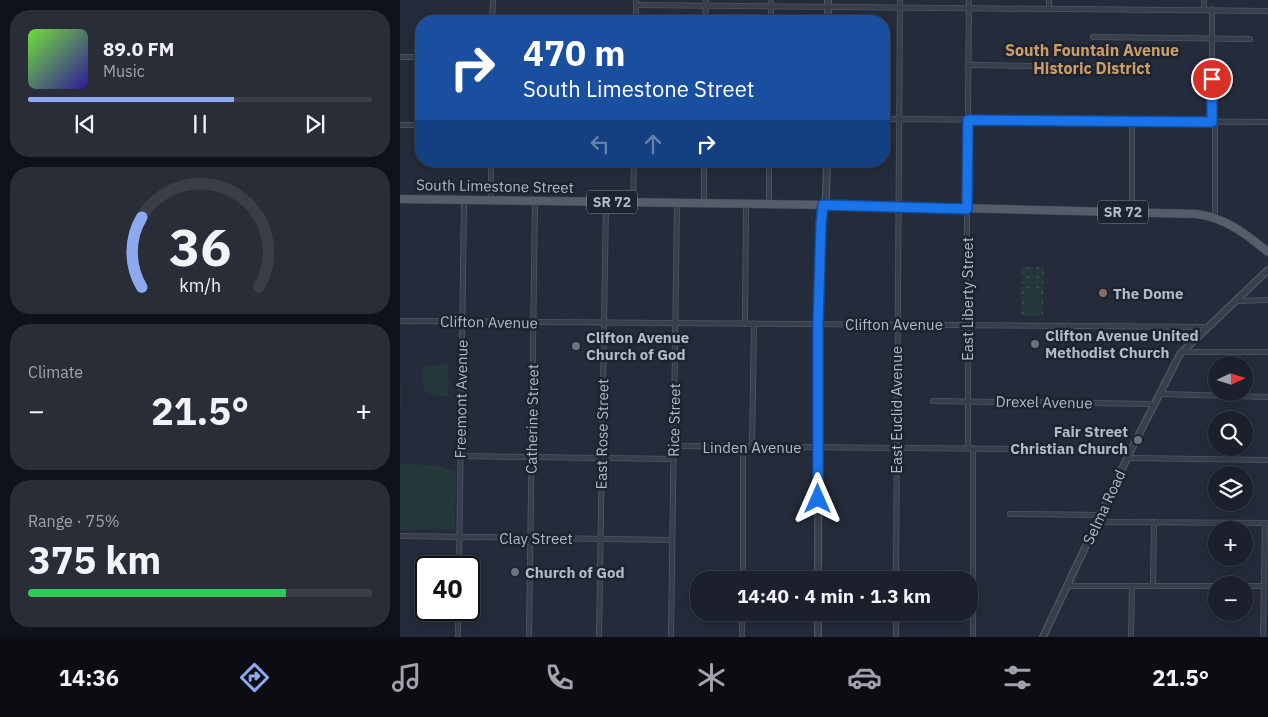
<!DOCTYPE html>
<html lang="en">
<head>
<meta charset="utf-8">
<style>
	:root { --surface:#1b202c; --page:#282d38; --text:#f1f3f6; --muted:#a0a3a9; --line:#393e48; --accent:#8daaf1 }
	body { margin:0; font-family:"IBM Plex Sans",sans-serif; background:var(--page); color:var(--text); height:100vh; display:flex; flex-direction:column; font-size:19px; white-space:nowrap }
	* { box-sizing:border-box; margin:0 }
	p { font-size:16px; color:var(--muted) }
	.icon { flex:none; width:28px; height:28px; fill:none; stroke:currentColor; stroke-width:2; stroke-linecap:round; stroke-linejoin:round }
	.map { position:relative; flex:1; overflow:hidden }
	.drawer { display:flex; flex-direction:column; gap:10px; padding:10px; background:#0f1218; width:400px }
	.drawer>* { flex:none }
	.hud { position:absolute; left:15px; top:15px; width:475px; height:152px; border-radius:20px; box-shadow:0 2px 12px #0003,0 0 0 1px var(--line); background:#1a4fa0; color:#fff; overflow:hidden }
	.needle { width:32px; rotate:86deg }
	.controls { position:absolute; left:808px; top:356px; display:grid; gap:10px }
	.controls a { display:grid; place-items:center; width:45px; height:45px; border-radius:50%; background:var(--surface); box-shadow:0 2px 12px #0003,0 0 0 1px var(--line); font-size:25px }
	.speed { position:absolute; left:15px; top:556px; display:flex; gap:10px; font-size:25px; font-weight:700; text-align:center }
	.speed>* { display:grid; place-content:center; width:65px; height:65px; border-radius:50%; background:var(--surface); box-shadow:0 2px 12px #0003,0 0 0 1px var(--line); line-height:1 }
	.speed .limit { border:2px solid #111; border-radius:8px; background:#fff; color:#111 }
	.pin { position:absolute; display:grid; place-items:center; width:42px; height:42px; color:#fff; margin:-21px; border:2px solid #fff; border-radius:50%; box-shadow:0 1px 5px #0007 }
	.me { position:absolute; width:55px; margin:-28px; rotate:0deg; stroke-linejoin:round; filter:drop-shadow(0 0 4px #0008) }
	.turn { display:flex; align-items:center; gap:18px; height:105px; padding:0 25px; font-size:22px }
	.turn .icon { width:65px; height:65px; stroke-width:2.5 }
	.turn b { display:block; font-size:35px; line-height:42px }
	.lanes { display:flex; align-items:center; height:48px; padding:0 25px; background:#0003; justify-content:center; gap:25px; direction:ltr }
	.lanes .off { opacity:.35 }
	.big { font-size:38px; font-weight:700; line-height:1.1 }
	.drawer .widget { flex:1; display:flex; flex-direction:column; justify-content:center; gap:8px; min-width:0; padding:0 18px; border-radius:20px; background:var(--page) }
	.drawer .dial { align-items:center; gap:0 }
	.dial svg { height:130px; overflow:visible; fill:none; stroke:var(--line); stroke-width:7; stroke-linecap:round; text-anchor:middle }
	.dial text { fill:var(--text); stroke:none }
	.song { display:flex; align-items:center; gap:15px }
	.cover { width:60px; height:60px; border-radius:8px; background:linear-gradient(135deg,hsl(100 70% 55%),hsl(250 70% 35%)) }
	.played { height:5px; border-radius:2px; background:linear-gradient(90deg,var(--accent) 60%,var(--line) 60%) }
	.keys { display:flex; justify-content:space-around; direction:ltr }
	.heat { display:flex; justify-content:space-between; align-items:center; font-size:28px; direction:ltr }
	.charge { height:8px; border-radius:4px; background:linear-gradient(90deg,#34c759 75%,var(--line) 0) }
	.trip { position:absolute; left:290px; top:571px; width:288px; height:50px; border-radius:20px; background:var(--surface); box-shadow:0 2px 12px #0003,0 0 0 1px var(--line); font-weight:700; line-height:50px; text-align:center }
	.menu { display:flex; height:80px; justify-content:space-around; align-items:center; background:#0b0d12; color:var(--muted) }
	.menu .icon { width:35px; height:35px }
	.menu .active { color:var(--accent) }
	.menu b { font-size:22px; color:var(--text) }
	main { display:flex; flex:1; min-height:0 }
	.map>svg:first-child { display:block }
	.grass { fill:url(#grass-dots) }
	.pitch { fill:#26373b }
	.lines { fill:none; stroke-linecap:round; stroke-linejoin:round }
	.minor-casing { stroke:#505662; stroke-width:6 }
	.tertiary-casing { stroke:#505662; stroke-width:8 }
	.primary-casing { stroke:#414753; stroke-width:9 }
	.minor { stroke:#383e4b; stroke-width:4.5 }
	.tertiary { stroke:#383e4b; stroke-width:5.5 }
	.primary { stroke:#565c6a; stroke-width:8 }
	.route-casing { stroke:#114b97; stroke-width:12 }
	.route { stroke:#1a73e8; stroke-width:9 }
	.education-dot { fill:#8d6e63; stroke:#1d232f; stroke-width:2 }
	.worship-dot { fill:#6b7280; stroke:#1d232f; stroke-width:2 }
	.labels { text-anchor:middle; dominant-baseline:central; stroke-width:5; stroke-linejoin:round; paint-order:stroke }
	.shield { fill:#1d232f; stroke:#868c99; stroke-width:1 }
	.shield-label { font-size:14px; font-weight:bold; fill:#b3b9c6 }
	.street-label { font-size:15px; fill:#b3b9c6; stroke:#1d232f }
	.poi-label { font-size:15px; font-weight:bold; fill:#b3b9c6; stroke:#1d232f; text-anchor:start }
	.neighbourhood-label { font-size:16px; font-weight:bold; fill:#cd9d67; stroke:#1d232f }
</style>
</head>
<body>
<main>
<section class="drawer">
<div class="widget">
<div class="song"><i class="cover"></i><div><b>89.0 FM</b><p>Music</p></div></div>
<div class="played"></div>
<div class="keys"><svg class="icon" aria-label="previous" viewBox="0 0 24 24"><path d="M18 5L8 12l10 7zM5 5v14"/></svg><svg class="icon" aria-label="pause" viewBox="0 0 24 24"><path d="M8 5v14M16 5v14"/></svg><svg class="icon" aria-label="next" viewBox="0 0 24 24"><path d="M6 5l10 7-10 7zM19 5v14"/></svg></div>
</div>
<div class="widget dial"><svg viewBox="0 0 100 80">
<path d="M14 69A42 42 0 1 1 86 69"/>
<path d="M14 69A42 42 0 0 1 14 26" stroke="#8daaf1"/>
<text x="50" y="56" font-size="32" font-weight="700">36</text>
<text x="50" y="72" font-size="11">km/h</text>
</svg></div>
<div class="widget"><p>Climate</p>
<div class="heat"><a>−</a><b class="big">21.5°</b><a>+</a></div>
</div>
<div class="widget"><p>Range · 75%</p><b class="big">375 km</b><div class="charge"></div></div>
</section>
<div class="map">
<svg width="868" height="637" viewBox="0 0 868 637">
	<defs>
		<pattern id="grass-dots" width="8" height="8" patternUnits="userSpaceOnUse" patternTransform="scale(1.25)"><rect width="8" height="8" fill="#26373b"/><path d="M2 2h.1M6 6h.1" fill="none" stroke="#435256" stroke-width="1.8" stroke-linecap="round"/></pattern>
	</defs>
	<rect width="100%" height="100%" fill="#242b3a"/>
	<path class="grass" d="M622,267H644L643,316H621Z"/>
	<g class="pitch">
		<path d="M625,269H640L642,271V274C637,276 628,276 623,274V270Z"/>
		<path d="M625,278H640L642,280V284C637,286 628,286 623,284V280Z"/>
		<rect x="625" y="288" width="15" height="7"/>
		<rect x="625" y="297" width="15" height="7"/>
		<path d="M625,307H640V314L625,313Z"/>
		<path d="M48,364V396C38,396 32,396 24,390L22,379V366Z"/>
		<path d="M0,382H1L0,464L35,465L56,472L55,530H0Z"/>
	</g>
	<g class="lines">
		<defs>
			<g id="minor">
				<path d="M236,5L868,11"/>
				<path d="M649,8V0"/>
				<path d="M804,9V0"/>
				<path d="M92,21L93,0"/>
				<path d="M236,21V0"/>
				<path d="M305,21L306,0"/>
				<path d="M371,21V0"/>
				<path d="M693,37L850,39"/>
				<path d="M0,57H21"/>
				<path d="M568,65L693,67"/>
				<path d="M484,119L868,122"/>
				<path d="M812,122V9"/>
				<path d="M815,122V218"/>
				<path d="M0,125H21"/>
				<path d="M91,200V161"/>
				<path d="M233,202L234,161"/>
				<path d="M304,203V161"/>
				<path d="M369,205V161"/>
				<path d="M732,212V122"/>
				<path d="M835,301L868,300"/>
				<path d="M0,321L808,327"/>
				<path d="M345,324L346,204"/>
				<path d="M782,352H868"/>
				<path d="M760,394L868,397"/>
				<path d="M533,401L755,404"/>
				<path d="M273,446L731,450"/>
				<path d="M352,446L354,324"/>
				<path d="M568,448V330L566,325L569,0"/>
				<path d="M60,456L273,459"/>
				<path d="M727,458L868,460"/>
				<path d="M610,514L700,515"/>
				<path d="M697,522L868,523"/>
				<path d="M0,536L272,540"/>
				<path d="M59,568L64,200"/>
				<path d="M343,580V446"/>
				<path d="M496,580L500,0"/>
				<path d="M667,586H816"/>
				<path d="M753,586L754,522"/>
				<path d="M844,586H864"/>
				<path d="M496,612V637"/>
				<path d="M58,637V610"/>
				<path d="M129,637L135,200"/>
				<path d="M199,637L206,201"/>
				<path d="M271,637L277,203"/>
				<path d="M342,637V612"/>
				<path d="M573,637V448"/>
				<path d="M731,637L732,586"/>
				<path d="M863,637L865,523"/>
			</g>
			<g id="tertiary">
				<path d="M428,21V0"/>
				<path d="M418,580L419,324L421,224L426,196L427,161"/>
				<path d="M418,637V612"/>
				<path d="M643,637L731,450L780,354L868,270"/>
			</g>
			<path id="primary" d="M0,199L429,205L797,214C826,218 846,234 868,252"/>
		</defs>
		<use href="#minor" class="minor-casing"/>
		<use href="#tertiary" class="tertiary-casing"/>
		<use href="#primary" class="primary-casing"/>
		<use href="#minor" class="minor"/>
		<use href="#tertiary" class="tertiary"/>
		<use href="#primary" class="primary"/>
	</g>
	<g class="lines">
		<defs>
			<path id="route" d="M418,499V324L421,224L423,205L567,209L568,120L812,122V79"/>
		</defs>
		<use href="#route" class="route-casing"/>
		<use href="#route" class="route"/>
	</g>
	<circle class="education-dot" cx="703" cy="293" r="5"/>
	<g class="worship-dot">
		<circle cx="635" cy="344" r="5"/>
		<circle cx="176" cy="346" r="5"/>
		<circle cx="738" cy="440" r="5"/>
		<circle cx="115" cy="572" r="5"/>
	</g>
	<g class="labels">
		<g class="shield">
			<rect x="187" y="190.5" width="50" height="23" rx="4"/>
			<rect x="698" y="200.5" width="50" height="23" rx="4"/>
		</g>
		<g class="shield-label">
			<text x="212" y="202">SR 72</text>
			<text x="723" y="212">SR 72</text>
		</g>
		<g class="street-label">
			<text transform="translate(95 186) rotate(1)">South Limestone Street</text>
			<text transform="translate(567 299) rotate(-90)">East Liberty Street</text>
			<text transform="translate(89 322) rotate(1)">Clifton Avenue</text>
			<text x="494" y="324">Clifton Avenue</text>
			<text transform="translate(61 399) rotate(-89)">Freemont Avenue</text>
			<text transform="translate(644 402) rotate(1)">Drexel Avenue</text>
			<text transform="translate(496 410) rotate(-90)">East Euclid Avenue</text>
			<text transform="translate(132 419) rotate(-89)">Catherine Street</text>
			<text transform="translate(274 420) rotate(-89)">Rice Street</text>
			<text transform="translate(202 434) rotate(-89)">East Rose Street</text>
			<text x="352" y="447">Linden Avenue</text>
			<text transform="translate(704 507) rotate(-65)">Selma Road</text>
			<text x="136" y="538">Clay Street</text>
		</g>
		<g class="poi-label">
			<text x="713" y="293">The Dome</text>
			<text x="645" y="335">Clifton Avenue United<tspan x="645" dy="17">Methodist Church</tspan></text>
			<text x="186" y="337">Clifton Avenue<tspan x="186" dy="17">Church of God</tspan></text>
			<text x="728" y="431" text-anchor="end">Fair Street<tspan x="728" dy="17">Christian Church</tspan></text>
			<text x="125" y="572">Church of God</text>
		</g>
		<g class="neighbourhood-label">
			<text x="692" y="50">South Fountain Avenue<tspan x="692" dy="18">Historic District</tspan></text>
		</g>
	</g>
</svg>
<div class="controls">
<a><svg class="needle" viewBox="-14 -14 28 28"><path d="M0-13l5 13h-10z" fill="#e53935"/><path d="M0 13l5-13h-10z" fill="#a0a3a9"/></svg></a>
<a><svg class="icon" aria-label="search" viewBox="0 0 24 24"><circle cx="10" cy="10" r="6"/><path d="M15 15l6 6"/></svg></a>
<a><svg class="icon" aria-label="layers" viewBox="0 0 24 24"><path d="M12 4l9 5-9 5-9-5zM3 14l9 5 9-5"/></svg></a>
<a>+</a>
<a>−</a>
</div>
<div class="speed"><div class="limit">40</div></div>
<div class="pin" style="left:812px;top:79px;background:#d93025"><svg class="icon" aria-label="arrive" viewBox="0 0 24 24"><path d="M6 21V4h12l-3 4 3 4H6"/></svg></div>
<svg class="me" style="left:418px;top:499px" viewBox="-20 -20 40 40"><path d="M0-17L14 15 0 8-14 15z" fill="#1a73e8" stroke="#fff" stroke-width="4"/></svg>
<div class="trip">14:40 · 4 min · 1.3 km</div>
<div class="hud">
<div class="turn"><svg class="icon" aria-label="right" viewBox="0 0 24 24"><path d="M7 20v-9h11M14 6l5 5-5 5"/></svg><div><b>470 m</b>South Limestone Street</div></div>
<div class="lanes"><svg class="icon off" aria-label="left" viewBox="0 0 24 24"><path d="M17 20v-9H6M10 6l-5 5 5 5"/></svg><svg class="icon off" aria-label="ahead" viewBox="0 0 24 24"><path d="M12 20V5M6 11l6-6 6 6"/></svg><svg class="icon" aria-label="right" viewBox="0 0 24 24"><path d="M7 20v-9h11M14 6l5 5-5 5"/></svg></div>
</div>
</div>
</main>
<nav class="menu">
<b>14:36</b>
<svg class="icon active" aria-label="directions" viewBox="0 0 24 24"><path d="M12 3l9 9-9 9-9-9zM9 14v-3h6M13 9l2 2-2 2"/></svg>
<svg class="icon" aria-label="music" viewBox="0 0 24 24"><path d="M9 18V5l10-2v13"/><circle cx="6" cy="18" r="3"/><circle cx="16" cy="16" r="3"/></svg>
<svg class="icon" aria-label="phone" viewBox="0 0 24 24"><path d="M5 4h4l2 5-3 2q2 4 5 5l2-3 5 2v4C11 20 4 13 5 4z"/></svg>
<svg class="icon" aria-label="climate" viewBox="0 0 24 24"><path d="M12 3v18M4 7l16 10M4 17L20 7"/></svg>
<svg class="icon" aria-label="car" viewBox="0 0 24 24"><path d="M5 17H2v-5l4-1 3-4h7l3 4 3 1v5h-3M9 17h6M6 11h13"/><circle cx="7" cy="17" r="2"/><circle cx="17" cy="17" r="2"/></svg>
<svg class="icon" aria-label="filters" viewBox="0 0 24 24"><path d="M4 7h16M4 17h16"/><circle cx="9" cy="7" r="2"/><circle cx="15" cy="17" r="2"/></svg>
<b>21.5°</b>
</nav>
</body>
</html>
